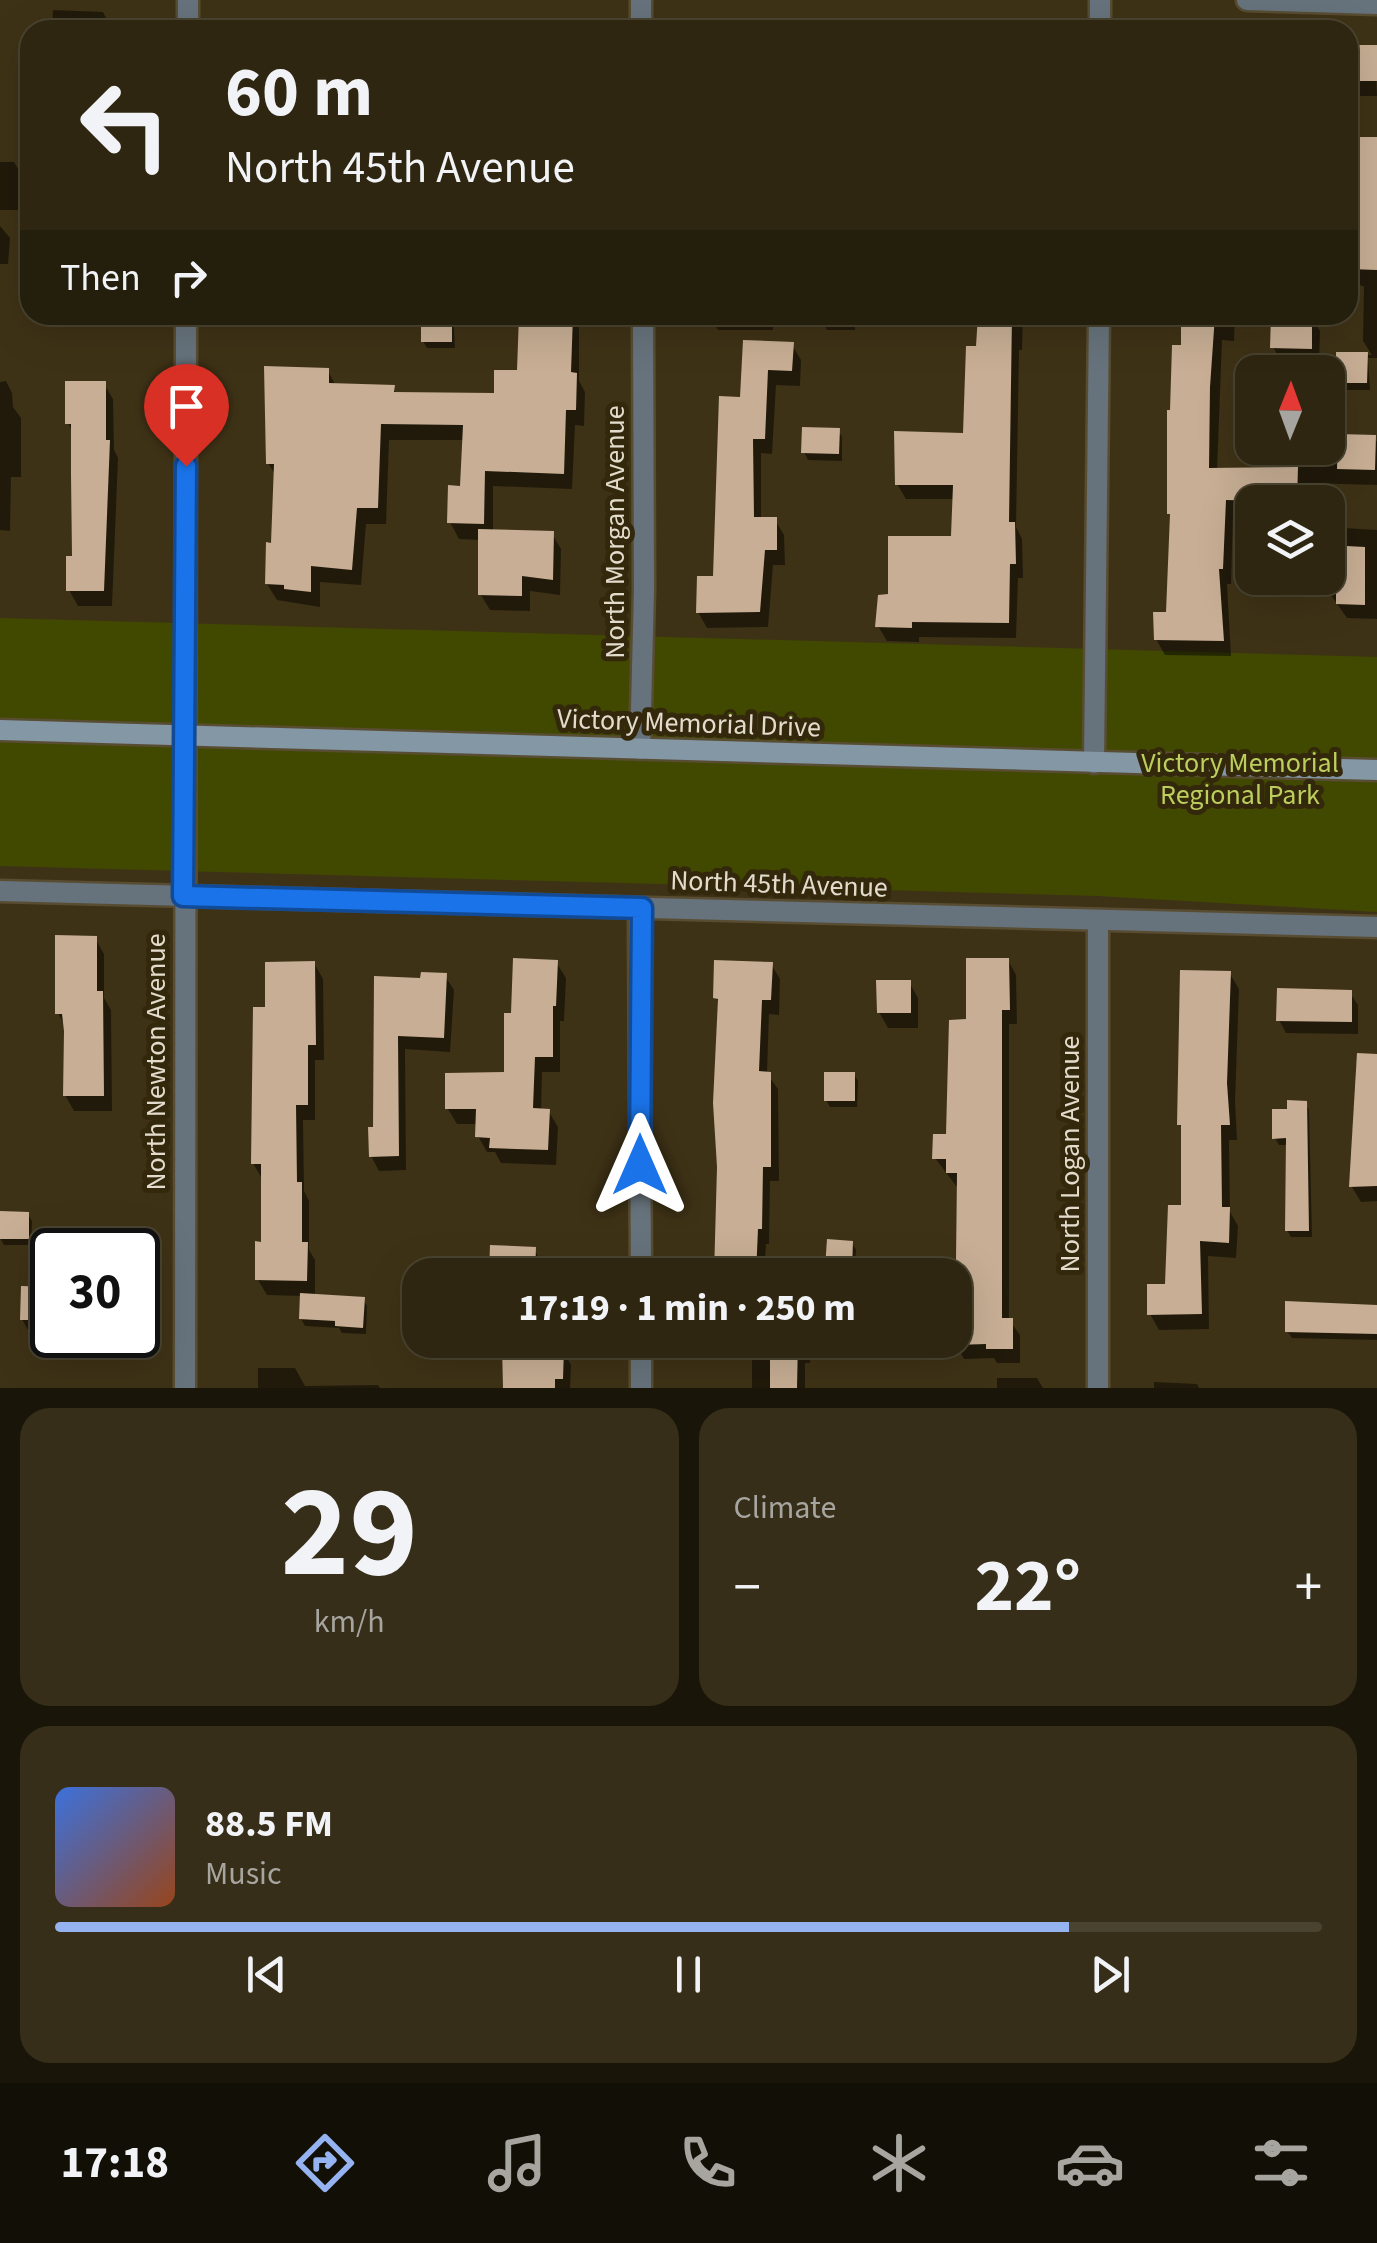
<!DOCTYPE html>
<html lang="en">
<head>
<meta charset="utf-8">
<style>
	:root { --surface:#2e2610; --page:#362e19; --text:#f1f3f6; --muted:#a7a59f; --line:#494330; --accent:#95b2f1 }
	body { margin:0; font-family:"Source Sans 3",sans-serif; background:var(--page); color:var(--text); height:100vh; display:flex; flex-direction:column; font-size:38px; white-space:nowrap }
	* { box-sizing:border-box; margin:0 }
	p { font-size:32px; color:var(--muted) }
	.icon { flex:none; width:55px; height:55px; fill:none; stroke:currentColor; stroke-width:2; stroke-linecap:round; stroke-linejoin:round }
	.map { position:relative; height:1388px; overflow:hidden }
	.panel { display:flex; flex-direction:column; gap:20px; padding:20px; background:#191509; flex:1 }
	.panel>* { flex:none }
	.banner { position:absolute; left:20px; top:20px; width:1338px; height:305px; border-radius:30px; box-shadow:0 10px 40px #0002,0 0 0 2px var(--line); background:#2e2610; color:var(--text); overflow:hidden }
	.needle { width:65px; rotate:1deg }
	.buttons { position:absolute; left:1235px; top:355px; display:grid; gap:20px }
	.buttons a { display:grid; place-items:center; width:110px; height:110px; border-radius:20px; background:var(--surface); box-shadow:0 10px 40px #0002,0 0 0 2px var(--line); font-size:50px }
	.speed { position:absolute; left:30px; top:1228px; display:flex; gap:20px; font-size:50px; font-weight:700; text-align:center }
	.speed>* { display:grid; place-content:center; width:130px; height:130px; border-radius:50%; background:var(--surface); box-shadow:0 10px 40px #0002,0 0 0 2px var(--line); line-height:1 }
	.speed .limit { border:5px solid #111; border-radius:15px; background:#fff; color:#111 }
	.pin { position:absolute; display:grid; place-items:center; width:85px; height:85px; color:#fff; margin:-102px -42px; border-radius:50% 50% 50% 0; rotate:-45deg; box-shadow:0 0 10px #0007 }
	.pin .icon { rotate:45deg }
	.me { position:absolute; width:110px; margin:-55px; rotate:0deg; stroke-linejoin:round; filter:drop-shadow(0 0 8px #0008) }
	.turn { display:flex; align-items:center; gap:35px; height:210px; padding:0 40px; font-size:45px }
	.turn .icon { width:130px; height:130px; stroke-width:2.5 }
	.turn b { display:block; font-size:70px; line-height:85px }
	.then { display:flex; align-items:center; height:95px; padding:0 40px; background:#0003; gap:20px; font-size:38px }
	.big { font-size:75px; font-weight:700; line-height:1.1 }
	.panel .widget { flex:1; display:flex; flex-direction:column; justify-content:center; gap:15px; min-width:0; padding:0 35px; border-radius:30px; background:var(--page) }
	.panel .dial { align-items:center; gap:0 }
	.dial b { font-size:130px; line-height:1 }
	.song { display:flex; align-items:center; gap:30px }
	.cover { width:120px; height:120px; border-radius:15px; background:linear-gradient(135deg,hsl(220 70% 55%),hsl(20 70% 35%)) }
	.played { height:10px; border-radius:5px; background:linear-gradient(90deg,var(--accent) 80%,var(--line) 80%) }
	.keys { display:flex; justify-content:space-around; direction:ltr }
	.heat { display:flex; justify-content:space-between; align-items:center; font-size:55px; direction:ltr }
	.panel .tiles { flex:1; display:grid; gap:20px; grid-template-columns:1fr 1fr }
	.widget:last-child { grid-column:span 2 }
	.trip { position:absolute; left:402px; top:1258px; width:570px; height:100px; border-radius:30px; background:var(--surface); box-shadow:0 10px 40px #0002,0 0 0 2px var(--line); font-weight:700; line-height:100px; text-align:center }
	.tab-bar { display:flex; height:160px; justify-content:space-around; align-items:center; background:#120f06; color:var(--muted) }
	.tab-bar .icon { width:70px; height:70px }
	.tab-bar .current { color:var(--accent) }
	.tab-bar b { font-size:45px; color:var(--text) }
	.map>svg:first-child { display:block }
	.green { fill:#414901 }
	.shadow { fill:#0007 }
	.building { fill:#c7ae94 }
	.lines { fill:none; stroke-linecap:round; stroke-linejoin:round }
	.street-casing { stroke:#584d33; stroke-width:25 }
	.secondary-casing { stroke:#584d33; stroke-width:25 }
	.street { stroke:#67737c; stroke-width:20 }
	.secondary { stroke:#8397a5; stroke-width:20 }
	.route-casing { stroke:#114b97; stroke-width:25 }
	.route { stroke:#1a73e8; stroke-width:18 }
	.labels { text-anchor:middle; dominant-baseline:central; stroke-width:10; stroke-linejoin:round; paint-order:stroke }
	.street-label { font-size:28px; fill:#e3dbcb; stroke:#33280c }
	.park-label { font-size:28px; fill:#bcce5c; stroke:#33280c }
</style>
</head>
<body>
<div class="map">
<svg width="1377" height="1388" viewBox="0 0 1377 1388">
	<rect width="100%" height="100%" fill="#3e3216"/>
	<path class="green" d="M0,618L1377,657V912L1098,896L0,866Z"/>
	<g class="shadow">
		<path d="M53,10L103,12L112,30H52Z"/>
		<path d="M268,20L310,22L315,30H267Z"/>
		<path d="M525,24H558L562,30H525Z"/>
		<path d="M1348,47L1375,48L1377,96H1352L1348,89Z"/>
		<path d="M1377,140V358H1368L1370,390H1343L1339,383V354L1372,355L1363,341L1364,286H1361L1351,269Z"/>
		<path d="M0,162H14L24,178L23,210H0Z"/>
		<path d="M0,226L10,238L8,264H0Z"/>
		<path d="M60,315H114V326L65,323Z"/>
		<path d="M424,315H453L455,348H427L423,341Z"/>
		<path d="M510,315H579V381L585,392L584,426L575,425L572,489L493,486V532L552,534L561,549L560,595L530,591V611L490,610L481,595V540L459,539L450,522L462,488L464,440H389L386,524H366L361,585L320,582V607L277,600L267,584L274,545L276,476L268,463L328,371L336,386L393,387L397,395H496L519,373L521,322H514Z"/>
		<path d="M709,315H773V330H718Z"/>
		<path d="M819,315H854L855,330H827Z"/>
		<path d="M902,315H936V324H907Z"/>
		<path d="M980,315H1023L1022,350H1019L1016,527L1022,539L1023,578H1018L1016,638L919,637V642L887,641L878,626L891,596L954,538L955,499H906L897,484L965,436L979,348Z"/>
		<path d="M1183,315H1235L1234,341L1222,340L1217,471L1271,469V448H1328V436L1374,437L1377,442V485L1306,483L1305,502H1252V515H1233L1231,584H1227L1231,656L1165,655L1156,639L1169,614L1172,413L1183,348Z"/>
		<path d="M1274,315L1311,316L1320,331L1319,364L1282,363L1273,347Z"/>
		<path d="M745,343L792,345L801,360L800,386L776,385L772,454L761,453V520H775L784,535L785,565H773L768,627L707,628L698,612L716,578L743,400Z"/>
		<path d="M6,381L12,393L13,407L21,418V477H11L10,531L0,530V382Z"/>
		<path d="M104,384L113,399L114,450L118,458L112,606H78L69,590L74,558L73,433L68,423Z"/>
		<path d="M838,430L842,437V461L808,460L804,452Z"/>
		<path d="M1328,527L1377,530V619L1347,618L1328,591Z"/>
		<path d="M95,938L104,954V998L111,1010L112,1111H74L65,1095L66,1028L58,1013Z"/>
		<path d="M1008,960L1016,975L1017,1024H1009V1320L1020,1335V1363H997L994,1358L964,1359L956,1344L957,1187L935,1158L949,1136L968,1022Z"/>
		<path d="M556,962L566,978L564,1021H560V1072H542L541,1111L549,1112L558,1127L556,1165L501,1163L495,1152H487L478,1136V1124H457L448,1109L507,1074L513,1016Z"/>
		<path d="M314,963L323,979L324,1060H315V1120H303L304,1191L309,1201V1250L315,1260V1296L363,1299L367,1306L366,1334L342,1333L339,1328L305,1326L301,1319L302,1296L267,1295L258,1280L263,1244L262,1179L253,1163L267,1009Z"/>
		<path d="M771,964L780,979L779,1015L769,1014L767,1074L778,1089L779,1181H770L769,1244H766L764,1275H716L721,1006L716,998Z"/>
		<path d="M1230,974L1239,989L1235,1101L1237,1140H1229L1230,1212L1238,1226L1236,1258L1208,1256L1209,1329L1159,1330L1150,1314L1167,1286L1183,1208V1130L1180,1125Z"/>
		<path d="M445,976L454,990L450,1052L405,1049L406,1170L379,1171L371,1156L375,1129L376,979L423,981Z"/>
		<path d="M909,982L918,998V1028H888L879,1012Z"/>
		<path d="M1350,993L1358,1005V1034L1286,1033L1279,1020Z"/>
		<path d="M854,1074L858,1081L857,1107H830L826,1100Z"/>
		<path d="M1377,1088V1201L1361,1202L1352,1187Z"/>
		<path d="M1305,1103L1309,1110L1312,1237H1291L1287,1230L1288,1145H1279L1275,1138L1289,1112Z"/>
		<path d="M28,1214L32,1221L31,1245H4L0,1238Z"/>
		<path d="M852,1243L856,1250L854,1275H832L828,1268Z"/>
		<path d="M534,1249L543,1265V1275H445L446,1256L492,1258Z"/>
		<path d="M23,1289L52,1290V1335H78L77,1354L40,1353L22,1319Z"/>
		<path d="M1377,1307V1340L1292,1338L1287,1331Z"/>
		<path d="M720,1340H840V1358H810V1363H805V1388H752V1346H723Z"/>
		<path d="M563,1350L571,1365L570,1388H504Z"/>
		<path d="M258,1368H295L305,1386L378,1385L380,1388H258Z"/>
		<path d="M997,1378H1037L1043,1388H997Z"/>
		<path d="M1154,1382L1197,1384L1199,1388H1154Z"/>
	</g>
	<g class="building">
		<rect x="1348" y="45" width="29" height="36"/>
		<path d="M1350,137H1377V270L1349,269Z"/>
		<rect x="421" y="315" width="31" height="27"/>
		<path d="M519,315H573L571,372L577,373L576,410H566L564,474L485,471L484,524L447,523L448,485L460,486L463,425L381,424L378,508H357L352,570L311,566V592L284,589V585L265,584L266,542L271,543L274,464H266L264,366L329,368V383L395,385L394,392L494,393V370H517Z"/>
		<path d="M978,315H1012L1009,522H1015L1016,564H1010L1009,623L912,622V628L875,627L878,595L888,594V536H951L953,485H895L894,431L963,433L966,346H976Z"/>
		<path d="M1181,315H1215L1210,387L1209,468L1298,467L1297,502L1226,500L1223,569H1219L1224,641L1154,640L1153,612H1166L1170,514H1167V410H1170L1172,345H1181Z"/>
		<path d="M1271,315H1312V349L1270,348Z"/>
		<path d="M743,340L794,342L792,371L768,370L765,439H753L754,517H777V550H765L760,612L696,613L697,576H713L719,396L740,397Z"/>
		<path d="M1336,352H1368L1367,383H1336Z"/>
		<path d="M65,381H106V440H110L104,591H66V556H72L71,475V424H65Z"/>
		<path d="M802,427L840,428L839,454L801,453Z"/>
		<path d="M1338,434L1376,435L1375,470L1337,469Z"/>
		<path d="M478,529L554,531L553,580L522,576V596L478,595Z"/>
		<path d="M1328,545L1365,547V605L1336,604V592H1328Z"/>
		<path d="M55,935L97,936V991H103L104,1096H63L64,1031L62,1014H55Z"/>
		<path d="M513,958L558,960L556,1006H553V1057H535L533,1108L550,1109L548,1150L489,1148L490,1138L475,1137L476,1109H445V1073L504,1072V1013H511Z"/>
		<path d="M966,958H1009L1010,1010H1002V1318H1013V1349H986V1344L955,1345L957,1173H946V1159H932L933,1134H946L949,1020L966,1019Z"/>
		<path d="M714,960L773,962L771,1000H762L759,1071L771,1072V1167H763L762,1229H758L756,1275H714L717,1167L713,1103L718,999L713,998Z"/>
		<path d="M315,961L316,1045H308V1105H296L297,1182H302V1242H308L307,1281L255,1280V1241L261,1242V1164H251L253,1007H265V962Z"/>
		<path d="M1180,970L1231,971L1227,1083L1230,1125H1221L1222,1207H1230L1229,1243L1200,1241L1202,1314L1147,1315V1284H1165L1168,1205H1181V1125H1177Z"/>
		<path d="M421,972L447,973L444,1038L398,1036L399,1156L369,1157L368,1127H373L374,976L420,978Z"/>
		<path d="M876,980H911V1013H877Z"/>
		<path d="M1277,988L1352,990V1022L1276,1021Z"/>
		<path d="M1357,1053L1377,1054V1186L1349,1187Z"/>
		<rect x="824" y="1072" width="31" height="29"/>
		<path d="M1287,1100L1307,1101L1309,1231H1285L1286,1138L1272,1139V1109H1287Z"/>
		<path d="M0,1211L29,1212V1239H0Z"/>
		<path d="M827,1239L853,1241L852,1270L825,1268Z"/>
		<path d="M490,1245L536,1247L535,1275H489Z"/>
		<path d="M21,1286L52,1287V1339L28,1338L29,1320H20Z"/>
		<path d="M300,1293L365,1297L363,1328L335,1326V1321L299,1319Z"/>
		<path d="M1285,1301L1377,1305V1334L1285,1332Z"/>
		<path d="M770,1340H798L797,1388H770Z"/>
		<path d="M502,1345L564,1348L563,1379H555V1388H503Z"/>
	</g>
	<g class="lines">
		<defs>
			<g id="street">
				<path d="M641,0V30"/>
				<path d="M1247,0L1377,4"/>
				<path d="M188,30V0"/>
				<path d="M1100,30V0"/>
				<path d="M640,749L644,590L643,315"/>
				<path d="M1094,763L1099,315"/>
				<path d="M0,891L1377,927"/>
				<path d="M641,1275L639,917L642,908"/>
				<path d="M641,1340V1388"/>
				<path d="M185,1388L186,315"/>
				<path d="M1098,1388V920"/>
			</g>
			<path id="secondary" d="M0,730L1377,770"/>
		</defs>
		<use href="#street" class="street-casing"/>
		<use href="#secondary" class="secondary-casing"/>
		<use href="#street" class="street"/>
		<use href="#secondary" class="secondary"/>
	</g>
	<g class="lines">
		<defs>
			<path id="route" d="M186,466L183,896L642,908L640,1165"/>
		</defs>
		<use href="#route" class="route-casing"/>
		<use href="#route" class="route"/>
	</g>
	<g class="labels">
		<g class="street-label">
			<text transform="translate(615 532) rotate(-90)">North Morgan Avenue</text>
			<text transform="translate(689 723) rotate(2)">Victory Memorial Drive</text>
			<text transform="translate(779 884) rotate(2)">North 45th Avenue</text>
			<text transform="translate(156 1062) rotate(-90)">North Newton Avenue</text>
			<text transform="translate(1070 1154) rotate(-90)">North Logan Avenue</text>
		</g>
		<g class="park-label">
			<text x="1240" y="763">Victory Memorial<tspan x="1240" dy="32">Regional Park</tspan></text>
		</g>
	</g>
</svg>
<div class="buttons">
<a><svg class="needle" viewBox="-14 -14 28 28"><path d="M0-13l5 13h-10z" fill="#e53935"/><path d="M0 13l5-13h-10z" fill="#a7a59f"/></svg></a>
<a><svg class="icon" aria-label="layers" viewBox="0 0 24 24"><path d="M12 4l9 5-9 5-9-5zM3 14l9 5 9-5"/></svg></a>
</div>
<div class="speed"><div class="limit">30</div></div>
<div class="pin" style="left:186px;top:466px;background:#d93025"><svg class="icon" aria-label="arrive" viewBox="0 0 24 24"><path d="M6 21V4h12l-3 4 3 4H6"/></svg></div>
<svg class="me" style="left:640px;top:1165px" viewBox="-20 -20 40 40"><path d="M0-17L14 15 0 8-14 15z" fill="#1a73e8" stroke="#fff" stroke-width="4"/></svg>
<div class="trip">17:19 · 1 min · 250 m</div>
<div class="banner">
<div class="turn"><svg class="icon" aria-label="left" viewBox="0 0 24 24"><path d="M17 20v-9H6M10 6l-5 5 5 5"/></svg><div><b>60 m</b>North 45th Avenue</div></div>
<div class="then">Then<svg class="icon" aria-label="right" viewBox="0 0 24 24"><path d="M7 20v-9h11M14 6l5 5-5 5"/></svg></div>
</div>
</div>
<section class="panel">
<div class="tiles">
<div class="widget dial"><b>29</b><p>km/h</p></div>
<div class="widget"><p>Climate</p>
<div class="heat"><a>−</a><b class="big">22°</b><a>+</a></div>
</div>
<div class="widget">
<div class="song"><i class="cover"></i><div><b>88.5 FM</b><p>Music</p></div></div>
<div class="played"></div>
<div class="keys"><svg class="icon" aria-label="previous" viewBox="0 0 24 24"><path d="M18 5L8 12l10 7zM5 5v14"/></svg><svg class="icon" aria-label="pause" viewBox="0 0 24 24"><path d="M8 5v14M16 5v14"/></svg><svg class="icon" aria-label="next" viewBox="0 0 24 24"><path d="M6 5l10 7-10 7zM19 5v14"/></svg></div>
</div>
</div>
</section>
<nav class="tab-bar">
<b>17:18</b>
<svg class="icon current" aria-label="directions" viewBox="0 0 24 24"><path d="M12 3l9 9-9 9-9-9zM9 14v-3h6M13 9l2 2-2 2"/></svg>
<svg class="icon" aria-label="music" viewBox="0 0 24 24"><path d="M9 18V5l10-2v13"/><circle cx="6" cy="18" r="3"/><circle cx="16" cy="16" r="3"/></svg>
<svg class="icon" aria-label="phone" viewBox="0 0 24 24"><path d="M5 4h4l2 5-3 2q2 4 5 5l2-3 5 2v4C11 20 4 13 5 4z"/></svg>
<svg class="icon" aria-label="climate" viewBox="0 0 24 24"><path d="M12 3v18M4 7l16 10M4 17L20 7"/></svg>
<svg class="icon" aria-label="car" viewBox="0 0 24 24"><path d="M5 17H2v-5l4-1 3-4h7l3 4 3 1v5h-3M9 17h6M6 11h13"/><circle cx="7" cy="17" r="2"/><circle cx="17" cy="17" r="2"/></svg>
<svg class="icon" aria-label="filters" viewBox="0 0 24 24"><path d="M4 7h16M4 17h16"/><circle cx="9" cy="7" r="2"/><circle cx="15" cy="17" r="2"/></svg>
</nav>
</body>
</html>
